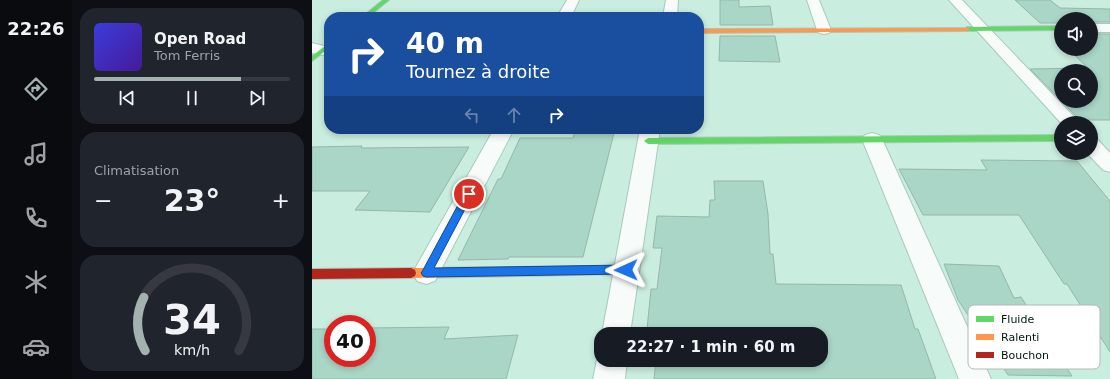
<!DOCTYPE html>
<html lang="fr">
<head>
<meta charset="utf-8">
<style>
	:root { --surface:#171b24; --page:#20242c; --text:#f1f3f6; --muted:#9ea1a6; --line:#363941; --accent:#a4b2af }
	body { margin:0; font-family:"DejaVu Sans",sans-serif; background:var(--page); color:var(--text); height:100vh; display:flex; flex-direction:column; font-size:15px; white-space:nowrap }
	* { box-sizing:border-box; margin:0 }
	p { font-size:13px; color:var(--muted) }
	.icon { flex:none; width:22px; height:22px; fill:none; stroke:currentColor; stroke-width:2; stroke-linecap:round; stroke-linejoin:round }
	.map { position:relative; flex:1; overflow:hidden }
	.panel { display:flex; flex-direction:column; gap:8px; padding:8px; background:#0d0f14; width:240px }
	.panel>* { flex:none }
	.top-card { position:absolute; left:12px; top:12px; width:380px; height:122px; border-radius:16px; box-shadow:0 2px 6px #0003; background:#1a4fa0; color:#fff; overflow:hidden }
	.controls { position:absolute; left:742px; top:12px; display:grid; gap:8px }
	.controls a { display:grid; place-items:center; width:44px; height:44px; border-radius:50%; background:var(--surface); box-shadow:0 2px 6px #0003; font-size:20px }
	.speed { position:absolute; left:12px; top:315px; display:flex; gap:8px; font-size:20px; font-weight:700; text-align:center }
	.speed>* { display:grid; place-content:center; width:52px; height:52px; border-radius:50%; background:var(--surface); box-shadow:0 2px 6px #0003; line-height:1 }
	.speed .limit { border:6px solid #d22; background:#fff; color:#111 }
	.pin { position:absolute; display:grid; place-items:center; width:34px; height:34px; color:#fff; margin:-17px; border:2px solid #fff; border-radius:50%; box-shadow:0 1px 4px #0007 }
	.me { position:absolute; width:44px; margin:-22px; rotate:269deg; stroke-linejoin:round; filter:drop-shadow(0 0 3px #0008) }
	.turn { display:flex; align-items:center; gap:14px; height:84px; padding:0 16px; font-size:18px }
	.turn .icon { width:52px; height:52px; stroke-width:2.5 }
	.turn b { display:block; font-size:28px; line-height:34px }
	.lanes { display:flex; align-items:center; height:38px; padding:0 16px; background:#0003; justify-content:center; gap:20px; direction:ltr }
	.lanes .off { opacity:.35 }
	.big { font-size:30px; font-weight:600; line-height:1.1 }
	.panel .tile { flex:1; display:flex; flex-direction:column; justify-content:center; gap:6px; min-width:0; padding:0 14px; border-radius:16px; background:var(--page) }
	.panel .dial { align-items:center; gap:0 }
	.dial svg { height:104px; overflow:visible; fill:none; stroke:var(--line); stroke-width:7; stroke-linecap:round; text-anchor:middle }
	.dial text { fill:var(--text); stroke:none }
	.song { display:flex; align-items:center; gap:12px }
	.cover { width:48px; height:48px; border-radius:6px; background:linear-gradient(135deg,hsl(240 70% 55%),hsl(260 70% 35%)) }
	.played { height:4px; border-radius:2px; background:linear-gradient(90deg,var(--accent) 75%,var(--line) 75%) }
	.keys { display:flex; justify-content:space-around; direction:ltr }
	.heat { display:flex; justify-content:space-between; align-items:center; font-size:22px; direction:ltr }
	.trip { position:absolute; left:282px; top:327px; width:234px; height:40px; border-radius:16px; background:var(--surface); box-shadow:0 2px 6px #0003; font-weight:600; line-height:40px; text-align:center }
	main { display:flex; flex:1; min-height:0 }
	.menu { display:flex; flex-direction:column; width:72px; justify-content:space-around; align-items:center; background:#090b0e; color:var(--muted) }
	.menu .icon { width:28px; height:28px }
	.menu .on { color:var(--accent) }
	.menu b { font-size:18px; color:var(--text) }
	.map>svg:first-child { display:block }
	.building { fill:#a9d6c6; stroke:#96b7aa; fill-rule:evenodd }
	.lines { fill:none; stroke-linecap:round; stroke-linejoin:round }
	.street-casing { stroke:#a9c9bc; stroke-width:2 }
	.fast-casing { stroke:#a9c9bc; stroke-width:2 }
	.slow-casing { stroke:#a9c9bc; stroke-width:2 }
	.jam-casing { stroke:#a9c9bc; stroke-width:2 }
	.street { fill:#f7fcfa; fill-rule:evenodd }
	.fast { fill:#63d668; fill-rule:evenodd }
	.slow { fill:#ff974d; fill-rule:evenodd }
	.jam { fill:#b3261e; fill-rule:evenodd }
	.route { fill:#1a73e8; stroke:#114b97 }
	.key { fill:#fff; stroke:#b2bab7; stroke-width:1 }
	.key-label { font-size:11px; fill:#001810 }
</style>
</head>
<body>
<main>
<nav class="menu">
<b>22:26</b>
<svg class="icon on" aria-label="directions" viewBox="0 0 24 24"><path d="M12 3l9 9-9 9-9-9zM9 14v-3h6M13 9l2 2-2 2"/></svg>
<svg class="icon" aria-label="music" viewBox="0 0 24 24"><path d="M9 18V5l10-2v13"/><circle cx="6" cy="18" r="3"/><circle cx="16" cy="16" r="3"/></svg>
<svg class="icon" aria-label="phone" viewBox="0 0 24 24"><path d="M5 4h4l2 5-3 2q2 4 5 5l2-3 5 2v4C11 20 4 13 5 4z"/></svg>
<svg class="icon" aria-label="climate" viewBox="0 0 24 24"><path d="M12 3v18M4 7l16 10M4 17L20 7"/></svg>
<svg class="icon" aria-label="car" viewBox="0 0 24 24"><path d="M5 17H2v-5l4-1 3-4h7l3 4 3 1v5h-3M9 17h6M6 11h13"/><circle cx="7" cy="17" r="2"/><circle cx="17" cy="17" r="2"/></svg>
</nav>
<section class="panel">
<div class="tile">
<div class="song"><i class="cover"></i><div><b>Open Road</b><p>Tom Ferris</p></div></div>
<div class="played"></div>
<div class="keys"><svg class="icon" aria-label="previous" viewBox="0 0 24 24"><path d="M18 5L8 12l10 7zM5 5v14"/></svg><svg class="icon" aria-label="pause" viewBox="0 0 24 24"><path d="M8 5v14M16 5v14"/></svg><svg class="icon" aria-label="next" viewBox="0 0 24 24"><path d="M6 5l10 7-10 7zM19 5v14"/></svg></div>
</div>
<div class="tile"><p>Climatisation</p>
<div class="heat"><a>−</a><b class="big">23°</b><a>+</a></div>
</div>
<div class="tile dial"><svg viewBox="0 0 100 80">
<path d="M14 69A42 42 0 1 1 86 69"/>
<path d="M14 69A42 42 0 0 1 13 28" stroke="#a4b2af"/>
<text x="50" y="56" font-size="32" font-weight="700">34</text>
<text x="50" y="72" font-size="11">km/h</text>
</svg></div>
</section>
<div class="map">
<svg width="798" height="379" viewBox="0 0 798 379">
	<rect width="100%" height="100%" fill="#c9edde"/>
	<g class="building">
		<path d="M408,0H427V7L458,6L461,25H408Z"/>
		<path d="M703,0H738L748,8L798,9V22H779V19H749V23H728Z"/>
		<path d="M779,34H798V120H768L718,69L776,68L756,49H779ZM749,71H779V101H749Z"/>
		<path d="M408,36H463L468,62L407,61Z"/>
		<path d="M264,129H303L271,257H197L196,259L146,260L186,179H189L208,138H261Z"/>
		<path d="M50,146L49,148L157,147L118,212L43,210L58,191H0V147Z"/>
		<path d="M669,160L765,161L798,201V352L755,284H752L707,215H611L587,169L675,170Z"/>
		<path d="M402,181H451L456,214L458,254H461L464,284L589,285L603,329H606L624,379H342L344,360H509V334H346L347,329H335L339,289H345L350,248H341L345,216L397,217L398,200H403Z"/>
		<path d="M632,264L687,266L702,298L709,297L760,376L696,375L646,300Z"/>
		<path d="M137,327L132,339L206,335L194,379H0V329H21V358H55V328Z"/>
	</g>
	<g class="lines">
		<defs>
			<g id="street">
				<path d="M255,0H267L259,17H245Z"/>
				<path d="M354,0H366L365,17H351Z"/>
				<path d="M495,0H507L519,30L517,33L512,34L507,33L505,30Z"/>
				<path d="M637,0H650L768,123H749Z"/>
				<rect x="779" y="24" width="19" height="8"/>
				<path d="M0,43L16,47L17,52L11,55L0,53Z"/>
				<path d="M182,129H202L123,281L114,284L105,281L101,273L105,265Z"/>
				<path d="M328,129H348L318,334H290Z"/>
				<path d="M560,133L567,135L570,139L679,379H647L550,139L553,135Z"/>
				<path d="M779,139L786,140L798,153V172L791,170L775,153H779Z"/>
				<path d="M289,350V360H315L313,379H281L285,360Z"/>
			</g>
			<g id="fast">
				<path d="M71,0H77L56,17H50Z"/>
				<path d="M749,26V30L655,31L652,29L655,27Z"/>
				<path d="M17,43V48L0,61V56Z"/>
				<path d="M749,135V141L336,144L332,141L336,138Z"/>
			</g>
			<g id="slow">
				<path d="M657,28L658,29L655,31L387,33V29Z"/>
				<path d="M314,266L318,267L319,270L318,273L314,274L99,278L95,276L94,273L95,270L99,268Z"/>
			</g>
			<path id="jam" d="M99,268L103,270L104,273L103,276L99,278L0,279V269Z"/>
		</defs>
		<use href="#street" class="street-casing"/>
		<use href="#fast" class="fast-casing"/>
		<use href="#slow" class="slow-casing"/>
		<use href="#jam" class="jam-casing"/>
		<use href="#street" class="street"/>
		<use href="#fast" class="fast"/>
		<use href="#slow" class="slow"/>
		<use href="#jam" class="jam"/>
	</g>
	<path class="route" d="M157,191L161,194L122,268L314,265L318,267L319,270L318,273L314,274L114,277L111,276L109,273L111,270L153,192Z"/>
	<rect x="656" y="305" width="132" height="64" rx="6" class="key"/>
	<rect x="664" y="316" width="18" height="6" fill="#63d668"/>
	<rect x="664" y="334" width="18" height="6" fill="#ff974d"/>
	<rect x="664" y="352" width="18" height="6" fill="#b3261e"/>
	<g class="key-label">
		<text x="689" y="323">Fluide</text>
		<text x="689" y="341">Ralenti</text>
		<text x="689" y="359">Bouchon</text>
	</g>
</svg>
<div class="controls">
<a><svg class="icon" aria-label="sound" viewBox="0 0 24 24"><path d="M4 9h4l5-4v14l-5-4H4zM17 9q2 3 0 6"/></svg></a>
<a><svg class="icon" aria-label="search" viewBox="0 0 24 24"><circle cx="10" cy="10" r="6"/><path d="M15 15l6 6"/></svg></a>
<a><svg class="icon" aria-label="layers" viewBox="0 0 24 24"><path d="M12 4l9 5-9 5-9-5zM3 14l9 5 9-5"/></svg></a>
</div>
<div class="speed"><div class="limit">40</div></div>
<div class="pin" style="left:157px;top:194px;background:#d93025"><svg class="icon" aria-label="arrive" viewBox="0 0 24 24"><path d="M6 21V4h12l-3 4 3 4H6"/></svg></div>
<svg class="me" style="left:314px;top:270px" viewBox="-20 -20 40 40"><path d="M0-17L14 15 0 8-14 15z" fill="#1a73e8" stroke="#fff" stroke-width="4"/></svg>
<div class="trip">22:27 · 1 min · 60 m</div>
<div class="top-card">
<div class="turn"><svg class="icon" aria-label="right" viewBox="0 0 24 24"><path d="M7 20v-9h11M14 6l5 5-5 5"/></svg><div><b>40 m</b>Tournez à droite</div></div>
<div class="lanes"><svg class="icon off" aria-label="left" viewBox="0 0 24 24"><path d="M17 20v-9H6M10 6l-5 5 5 5"/></svg><svg class="icon off" aria-label="ahead" viewBox="0 0 24 24"><path d="M12 20V5M6 11l6-6 6 6"/></svg><svg class="icon" aria-label="right" viewBox="0 0 24 24"><path d="M7 20v-9h11M14 6l5 5-5 5"/></svg></div>
</div>
</div>
</main>
</body>
</html>
